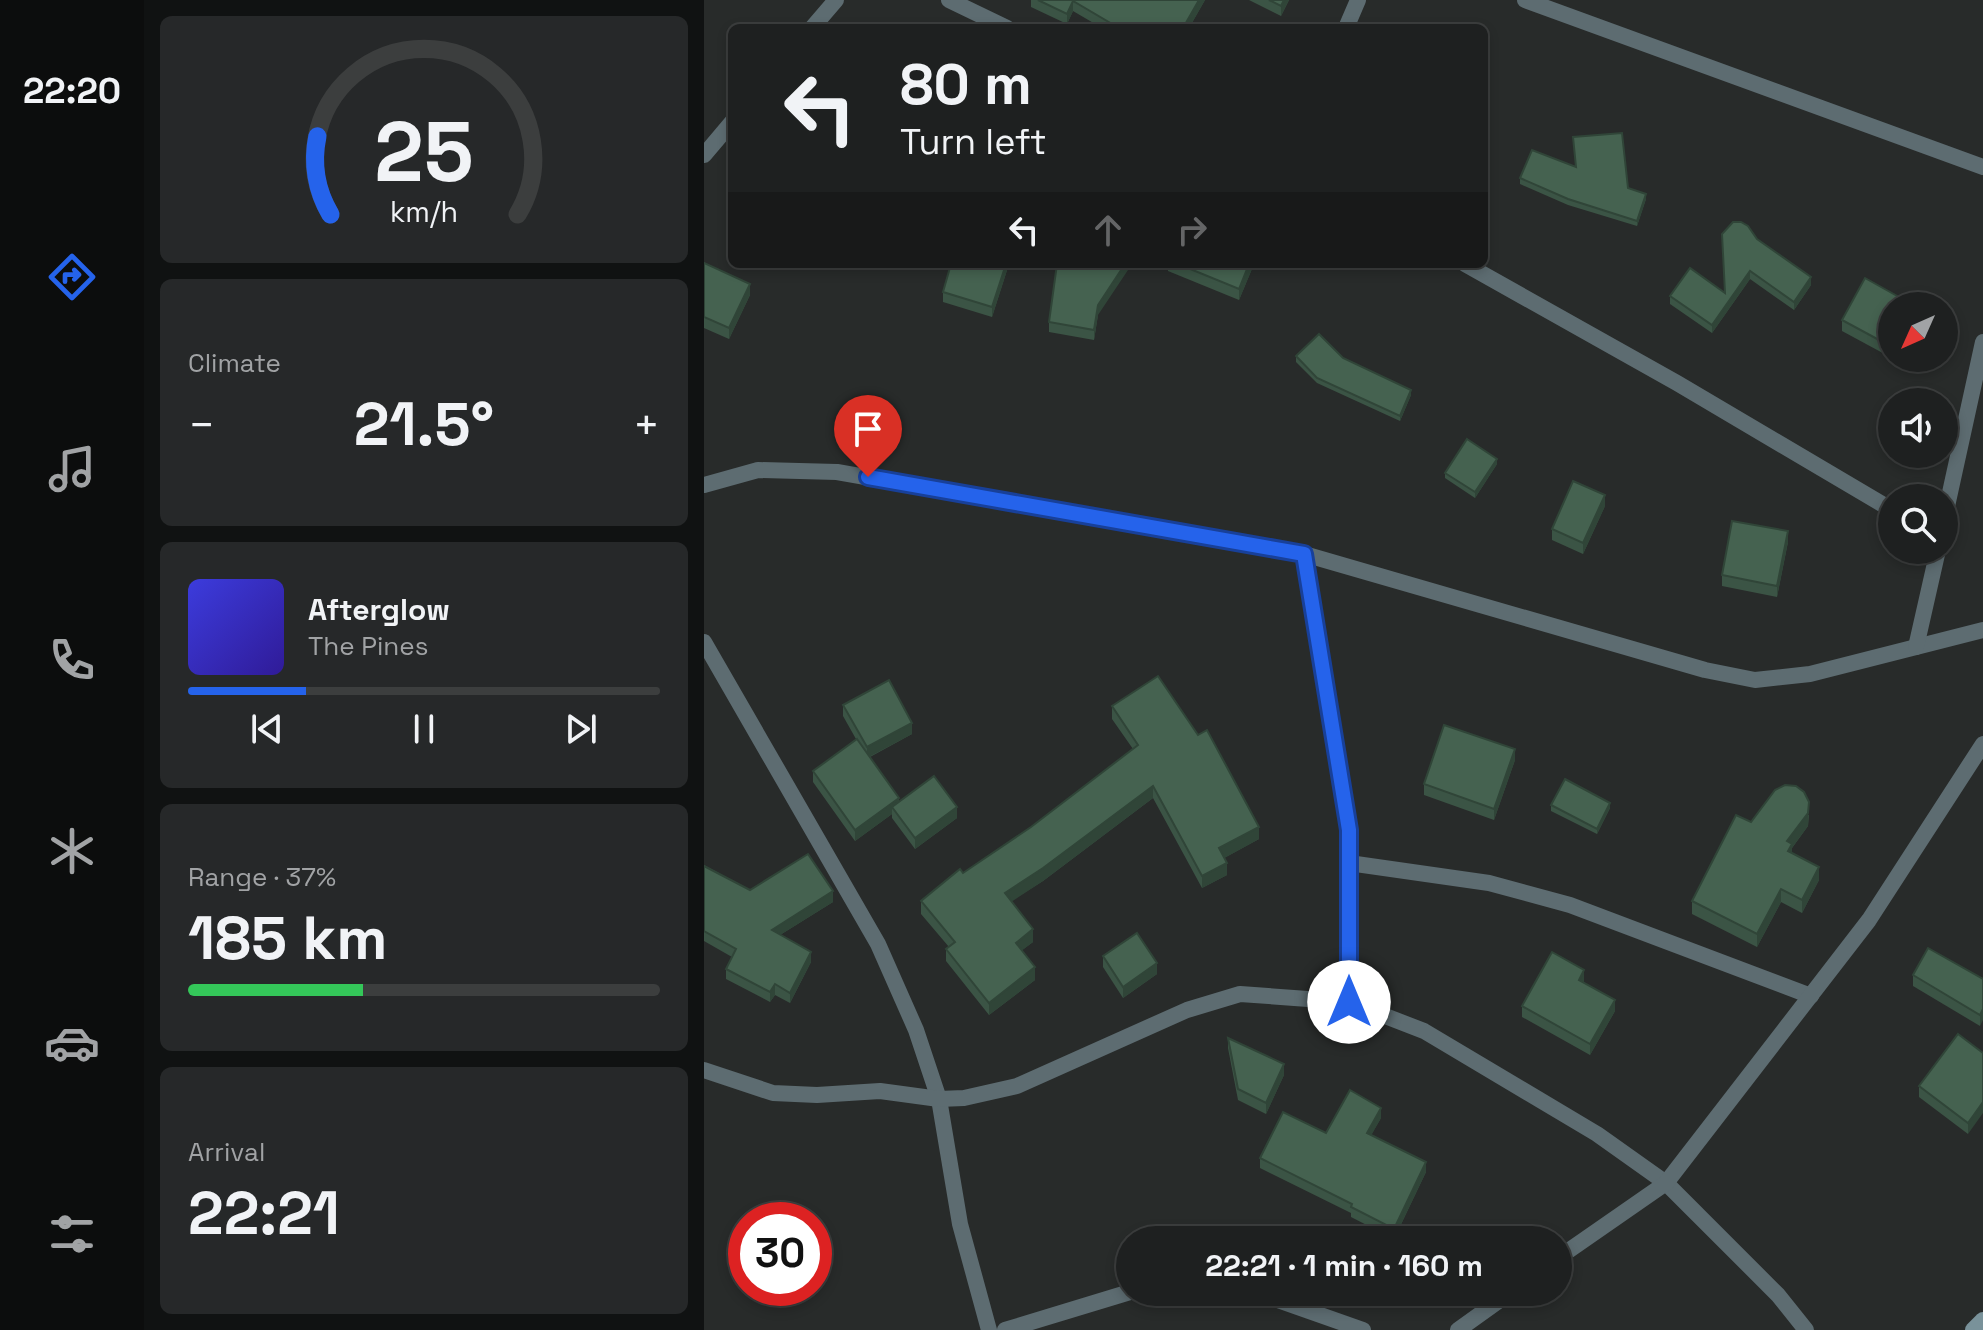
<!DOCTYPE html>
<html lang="en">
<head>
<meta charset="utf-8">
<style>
	:root { --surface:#1e2020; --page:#262829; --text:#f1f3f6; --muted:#a1a3a5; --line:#3c3e3e; --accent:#2563eb }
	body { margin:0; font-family:"Space Grotesk",sans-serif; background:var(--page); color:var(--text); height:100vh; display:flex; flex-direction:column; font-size:30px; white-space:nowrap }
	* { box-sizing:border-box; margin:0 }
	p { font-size:26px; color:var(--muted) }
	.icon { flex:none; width:44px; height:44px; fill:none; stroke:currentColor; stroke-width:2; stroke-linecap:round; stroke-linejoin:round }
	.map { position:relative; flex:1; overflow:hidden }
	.side { display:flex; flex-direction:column; gap:16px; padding:16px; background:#101212; width:560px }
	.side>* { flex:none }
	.hud { position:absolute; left:24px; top:24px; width:760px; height:244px; border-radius:12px; box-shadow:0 4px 12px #0003,0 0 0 2px var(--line); background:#1e2020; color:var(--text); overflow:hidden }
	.needle { width:52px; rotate:225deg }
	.fabs { position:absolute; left:1174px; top:292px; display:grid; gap:16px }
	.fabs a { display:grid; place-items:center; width:80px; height:80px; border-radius:50%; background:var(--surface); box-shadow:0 4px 12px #0003,0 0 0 2px var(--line); font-size:40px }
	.speed { position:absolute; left:24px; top:1202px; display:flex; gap:16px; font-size:40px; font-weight:700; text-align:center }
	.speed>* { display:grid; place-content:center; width:104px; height:104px; border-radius:50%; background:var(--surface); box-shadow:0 4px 12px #0003,0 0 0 2px var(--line); line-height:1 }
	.speed .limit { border:12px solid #d22; background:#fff; color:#111 }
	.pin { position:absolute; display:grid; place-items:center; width:68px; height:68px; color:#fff; margin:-82px -34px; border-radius:50% 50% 50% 0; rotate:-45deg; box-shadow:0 0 8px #0007 }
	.pin .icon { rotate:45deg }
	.me { position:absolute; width:88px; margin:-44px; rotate:0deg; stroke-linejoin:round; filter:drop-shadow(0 0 6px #0008) }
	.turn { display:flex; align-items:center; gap:28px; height:168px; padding:0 40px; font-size:36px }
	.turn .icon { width:104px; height:104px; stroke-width:2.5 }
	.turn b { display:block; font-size:56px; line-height:68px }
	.lanes { display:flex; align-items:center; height:76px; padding:0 40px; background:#0003; justify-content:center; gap:40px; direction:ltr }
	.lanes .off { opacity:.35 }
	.big { font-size:60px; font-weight:700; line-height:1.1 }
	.side .card { flex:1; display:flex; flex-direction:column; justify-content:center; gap:12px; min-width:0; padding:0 28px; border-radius:12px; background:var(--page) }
	.side .dial { align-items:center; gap:0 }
	.dial svg { height:208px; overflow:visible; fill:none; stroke:var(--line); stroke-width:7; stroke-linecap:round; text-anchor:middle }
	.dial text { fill:var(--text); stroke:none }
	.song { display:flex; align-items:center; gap:24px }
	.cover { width:96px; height:96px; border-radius:12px; background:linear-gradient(135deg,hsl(240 70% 55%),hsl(250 70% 35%)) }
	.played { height:8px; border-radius:4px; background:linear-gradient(90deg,var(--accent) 25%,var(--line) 25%) }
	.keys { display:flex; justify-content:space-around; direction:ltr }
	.heat { display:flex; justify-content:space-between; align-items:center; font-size:44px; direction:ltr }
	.charge { height:12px; border-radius:6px; background:linear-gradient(90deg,#34c759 37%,var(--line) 0) }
	.trip { position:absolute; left:412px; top:1226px; width:456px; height:80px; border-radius:40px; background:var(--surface); box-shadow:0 4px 12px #0003,0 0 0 2px var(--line); font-weight:700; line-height:80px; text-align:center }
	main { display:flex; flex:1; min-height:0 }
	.menu { display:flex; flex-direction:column; width:144px; justify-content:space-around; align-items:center; background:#0c0d0d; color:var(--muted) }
	.menu .icon { width:56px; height:56px }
	.menu .current { color:var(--accent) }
	.menu b { font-size:36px; color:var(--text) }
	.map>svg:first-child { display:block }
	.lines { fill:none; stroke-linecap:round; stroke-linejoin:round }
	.street { stroke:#5d6c71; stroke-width:16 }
	.secondary { stroke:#79929a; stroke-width:16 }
	.wall { fill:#3b5445 }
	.shaded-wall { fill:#304538 }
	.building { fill:#456250; stroke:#304538; stroke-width:2 }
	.route-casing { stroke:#184099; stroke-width:20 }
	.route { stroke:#2563eb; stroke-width:14 }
</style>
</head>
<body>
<main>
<nav class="menu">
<b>22:20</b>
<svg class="icon current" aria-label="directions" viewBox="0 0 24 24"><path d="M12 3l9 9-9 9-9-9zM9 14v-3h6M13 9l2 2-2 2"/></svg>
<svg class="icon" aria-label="music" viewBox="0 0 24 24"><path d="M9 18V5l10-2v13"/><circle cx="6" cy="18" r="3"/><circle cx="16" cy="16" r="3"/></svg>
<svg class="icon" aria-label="phone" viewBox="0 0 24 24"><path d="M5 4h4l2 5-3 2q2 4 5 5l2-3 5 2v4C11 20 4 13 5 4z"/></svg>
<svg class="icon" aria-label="climate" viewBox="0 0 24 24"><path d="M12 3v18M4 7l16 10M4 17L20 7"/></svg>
<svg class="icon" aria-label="car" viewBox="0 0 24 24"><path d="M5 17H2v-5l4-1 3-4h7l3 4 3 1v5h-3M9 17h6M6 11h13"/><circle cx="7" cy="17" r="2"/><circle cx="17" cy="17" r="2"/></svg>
<svg class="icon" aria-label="filters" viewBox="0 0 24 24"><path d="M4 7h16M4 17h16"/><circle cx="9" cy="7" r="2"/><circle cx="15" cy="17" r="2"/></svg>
</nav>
<section class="side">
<div class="card dial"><svg viewBox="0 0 100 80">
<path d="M14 69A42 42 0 1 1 86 69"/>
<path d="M14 69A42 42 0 0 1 9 39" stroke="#2563eb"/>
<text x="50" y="56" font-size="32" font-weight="700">25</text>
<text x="50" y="72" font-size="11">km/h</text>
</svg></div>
<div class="card"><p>Climate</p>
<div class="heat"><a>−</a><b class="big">21.5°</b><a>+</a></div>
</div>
<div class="card">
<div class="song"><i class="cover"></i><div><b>Afterglow</b><p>The Pines</p></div></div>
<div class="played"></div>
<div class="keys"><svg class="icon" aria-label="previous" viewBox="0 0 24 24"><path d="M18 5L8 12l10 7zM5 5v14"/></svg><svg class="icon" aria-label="pause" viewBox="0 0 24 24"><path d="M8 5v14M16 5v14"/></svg><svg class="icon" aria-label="next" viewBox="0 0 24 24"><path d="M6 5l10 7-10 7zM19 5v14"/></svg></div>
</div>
<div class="card"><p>Range · 37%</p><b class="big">185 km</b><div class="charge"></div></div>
<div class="card"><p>Arrival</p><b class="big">22:21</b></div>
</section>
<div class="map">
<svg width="1279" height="1330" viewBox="0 0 1279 1330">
	<rect width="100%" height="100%" fill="#282b2a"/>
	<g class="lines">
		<g class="street">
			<path d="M245,0L303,28"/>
			<path d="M821,0L1279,167"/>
			<path d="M108,28L132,0"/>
			<path d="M642,28L654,0"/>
			<path d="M0,155L28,122"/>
			<path d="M761,264L973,383L1188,510"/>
			<path d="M0,485L54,470L133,472L600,554L1001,670L1051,680L1106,674L1279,630"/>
			<path d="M1240,520L1279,342"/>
			<path d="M600,554L645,830V1002"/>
			<path d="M0,642L174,944L212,1030L235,1099L256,1224L285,1330"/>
			<path d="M1212,647L1234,550"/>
			<path d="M645,863L785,883L866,905L1107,996"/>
			<path d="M0,1070L69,1093L113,1095L176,1091L235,1099L260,1098L313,1086L483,1010L536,994L645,1002L720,1031L893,1134L962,1183L1074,1295L1102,1330"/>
			<path d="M854,1258L962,1183L1165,920L1279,744"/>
			<path d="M551,1292L659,1330"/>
			<path d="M301,1330L426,1292"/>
			<path d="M754,1330L807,1292"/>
		</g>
		<path class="secondary" d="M1269,1330L1279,1320"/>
	</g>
	<g class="wall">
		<path d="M327,0H501L485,28H398L369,11L363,24L327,7Z"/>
		<path d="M545,0H585L577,16Z"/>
		<path d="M816,178L924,188L942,199L933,226L864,205L816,184Z"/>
		<path d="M1053,239L1107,285L1090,310L1046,279L1008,333L966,304V296L1021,293Z"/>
		<path d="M0,263L46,295L25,339L0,328Z"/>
		<path d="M305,264L288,317L239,302V292Z"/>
		<path d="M464,264H550L535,300L464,271Z"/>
		<path d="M1188,306V358L1138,331V320Z"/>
		<path d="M394,315L390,340L345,332V322Z"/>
		<path d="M592,356L639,358L707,395L696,421L613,383L592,362Z"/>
		<path d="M793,464L771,498L741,478V473Z"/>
		<path d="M901,506L879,554L848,540V529Z"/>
		<path d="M1084,542L1073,597L1018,586V575Z"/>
		<path d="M139,705L208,734L166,757L195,802L253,818L211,849L188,818V814L151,841L109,782V771L152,739L139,716Z"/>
		<path d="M408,706L555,839L520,858L523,875L498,888L449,798L339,881L307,901L329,942L318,950L331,980L285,1015L242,961V949L245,947L217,914V901L327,827L429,749L408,719Z"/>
		<path d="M811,760L790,820L720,795V784Z"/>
		<path d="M847,805L906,808L893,834L847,811Z"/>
		<path d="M1105,815L1104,826L1088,848V853L1115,880L1098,913L1077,902L1053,947L988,914V901L1047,822Z"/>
		<path d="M0,865L46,890L129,902L76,935L107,962L86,1003L71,995L66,1002L22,979V969L28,957L0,941Z"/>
		<path d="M399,956L453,974L419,998L399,967Z"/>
		<path d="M1209,975L1279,979L1276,1026L1209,986Z"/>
		<path d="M880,981V982L911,1011L886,1055L818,1017V1006Z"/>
		<path d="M524,1038L580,1075L562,1114L534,1100L524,1048Z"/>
		<path d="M1279,1053L1264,1134L1215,1097V1086Z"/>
		<path d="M677,1118L667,1135L722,1172L690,1239L647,1217V1213L556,1168V1158L622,1133Z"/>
	</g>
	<g class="shaded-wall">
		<path d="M495,0H501L485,28H479Z"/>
		<path d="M580,0H585L577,16V6Z"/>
		<path d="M369,1V11L363,24V14Z"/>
		<path d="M942,194V199L933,226V221Z"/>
		<path d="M302,264H305L288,317V307Z"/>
		<path d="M421,264H428L394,315L390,340V330L394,305Z"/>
		<path d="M545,264H550L535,300V289Z"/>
		<path d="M1046,271V279L1008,333V325Z"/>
		<path d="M1107,277V285L1090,310V302Z"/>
		<path d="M46,284V295L25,339V328Z"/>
		<path d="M707,390V395L696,421V416Z"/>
		<path d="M793,459V464L771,498V492Z"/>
		<path d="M901,495V506L879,554V543Z"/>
		<path d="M1084,531V542L1073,597V586Z"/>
		<path d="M208,723V734L163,758V747Z"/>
		<path d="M811,749V760L790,820V809Z"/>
		<path d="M449,786V798L339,881L301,906V893Z"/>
		<path d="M195,798V809L188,807V814L151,841V830Z"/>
		<path d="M1105,802L1104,826L1088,848V857L1084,864L1083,841Z"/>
		<path d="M906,803V808L893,834V829Z"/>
		<path d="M253,807V818L211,849V838Z"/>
		<path d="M555,827V839L515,861V848Z"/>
		<path d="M523,863V875L498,888V876Z"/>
		<path d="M1115,867V880L1098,913V900Z"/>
		<path d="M1077,889V902L1053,947V934Z"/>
		<path d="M129,891V902L68,940V930Z"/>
		<path d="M329,929V942L312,955V943Z"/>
		<path d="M107,952V962L86,1003V993Z"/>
		<path d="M453,963V974L419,998V987Z"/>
		<path d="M331,967V980L285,1015V1003Z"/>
		<path d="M880,970V981L875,991V980Z"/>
		<path d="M71,984V995L66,1002V992Z"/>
		<path d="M911,1000V1011L886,1055V1044Z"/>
		<path d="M1279,1009V1020L1276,1026V1015Z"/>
		<path d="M580,1064V1075L562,1114V1103Z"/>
		<path d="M1279,1102V1113L1264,1134V1123Z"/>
		<path d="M677,1108V1118L663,1143V1133Z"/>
		<path d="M722,1162V1172L690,1239V1229Z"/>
	</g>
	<g class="building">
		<path d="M334,0H495L479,28H415L369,1L363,14Z"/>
		<path d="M565,0H580L577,6Z"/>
		<path d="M918,133L924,188L942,194L933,221L864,199L816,178L828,150L872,167L869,137Z"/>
		<path d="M1029,222H1037L1044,226L1053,239L1107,277L1090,302L1046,271L1008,325L966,296L986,268L1021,293L1018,234Z"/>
		<path d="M0,263L46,284L25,328L0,317Z"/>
		<path d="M247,264H302L288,307L239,292Z"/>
		<path d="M353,264H421L394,305L390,330L345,322Z"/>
		<path d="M474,264H545L535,289Z"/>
		<path d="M1161,278L1211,306H1188V347L1138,320Z"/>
		<path d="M615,334L639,358L707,390L696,416L613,378L592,356Z"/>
		<path d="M763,439L793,459L771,492L741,473Z"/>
		<path d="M869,481L901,495L879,543L848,529Z"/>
		<path d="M1028,521L1084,531L1073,586L1018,575Z"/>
		<path d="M454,676L494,735L503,730L555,827L515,848L523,863L498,876L449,786L339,868L301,893L329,929L312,943L331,967L285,1003L242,949L251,942L217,901L256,869L259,873L327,827L434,745L408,706Z"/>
		<path d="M185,680L208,723L163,747L139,705Z"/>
		<path d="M740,725L811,749L790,809L720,784Z"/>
		<path d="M153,739L195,798L151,830L109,771Z"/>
		<path d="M230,776L253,807L211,838L188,807Z"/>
		<path d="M861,779L906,803L893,829L847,805Z"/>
		<path d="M1081,785L1092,786L1100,792L1105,802L1104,813L1083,841L1088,844L1084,851L1115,867L1098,900L1077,889L1053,934L988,901L1032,815L1047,822L1071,790Z"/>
		<path d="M104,854L129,891L68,930L107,952L86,993L71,984L66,992L22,969L32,949L0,931V866L46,890Z"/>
		<path d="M433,933L453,963L419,987L399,956Z"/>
		<path d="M1224,948L1279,979V1009L1276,1015L1209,975Z"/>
		<path d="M848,952L880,970L875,980L911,1000L886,1044L818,1006Z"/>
		<path d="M1254,1034L1279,1053V1102L1264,1123L1215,1086Z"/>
		<path d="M524,1038L580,1064L562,1103L534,1089Z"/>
		<path d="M646,1090L677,1108L663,1133L722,1162L690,1229L647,1207L648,1204L556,1158L579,1112L622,1133Z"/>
	</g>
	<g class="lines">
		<defs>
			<path id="route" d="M164,477L600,554L645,830V1002"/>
		</defs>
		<use href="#route" class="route-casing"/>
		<use href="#route" class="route"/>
	</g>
</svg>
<div class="fabs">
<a><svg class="needle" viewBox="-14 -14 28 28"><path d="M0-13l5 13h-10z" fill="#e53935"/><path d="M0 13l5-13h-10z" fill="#a1a3a5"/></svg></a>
<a><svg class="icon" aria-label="sound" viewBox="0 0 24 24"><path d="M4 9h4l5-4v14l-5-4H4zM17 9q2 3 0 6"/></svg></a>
<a><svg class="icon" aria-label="search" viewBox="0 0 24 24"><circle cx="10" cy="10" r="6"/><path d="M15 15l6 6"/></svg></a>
</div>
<div class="speed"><div class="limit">30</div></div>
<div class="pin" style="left:164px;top:477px;background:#d93025"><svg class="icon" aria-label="arrive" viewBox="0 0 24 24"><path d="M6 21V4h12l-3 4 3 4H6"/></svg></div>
<svg class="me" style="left:645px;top:1002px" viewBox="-20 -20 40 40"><circle r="19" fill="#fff"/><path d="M0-13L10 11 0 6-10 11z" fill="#2563eb"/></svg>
<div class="trip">22:21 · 1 min · 160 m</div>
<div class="hud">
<div class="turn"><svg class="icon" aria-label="left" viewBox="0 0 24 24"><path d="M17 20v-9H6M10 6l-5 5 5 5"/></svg><div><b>80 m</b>Turn left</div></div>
<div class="lanes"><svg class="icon" aria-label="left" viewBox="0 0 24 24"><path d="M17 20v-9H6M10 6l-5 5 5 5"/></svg><svg class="icon off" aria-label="ahead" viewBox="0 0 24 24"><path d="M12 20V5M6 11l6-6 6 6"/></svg><svg class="icon off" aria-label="right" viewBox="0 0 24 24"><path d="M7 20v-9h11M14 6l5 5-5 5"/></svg></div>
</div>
</div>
</main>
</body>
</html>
